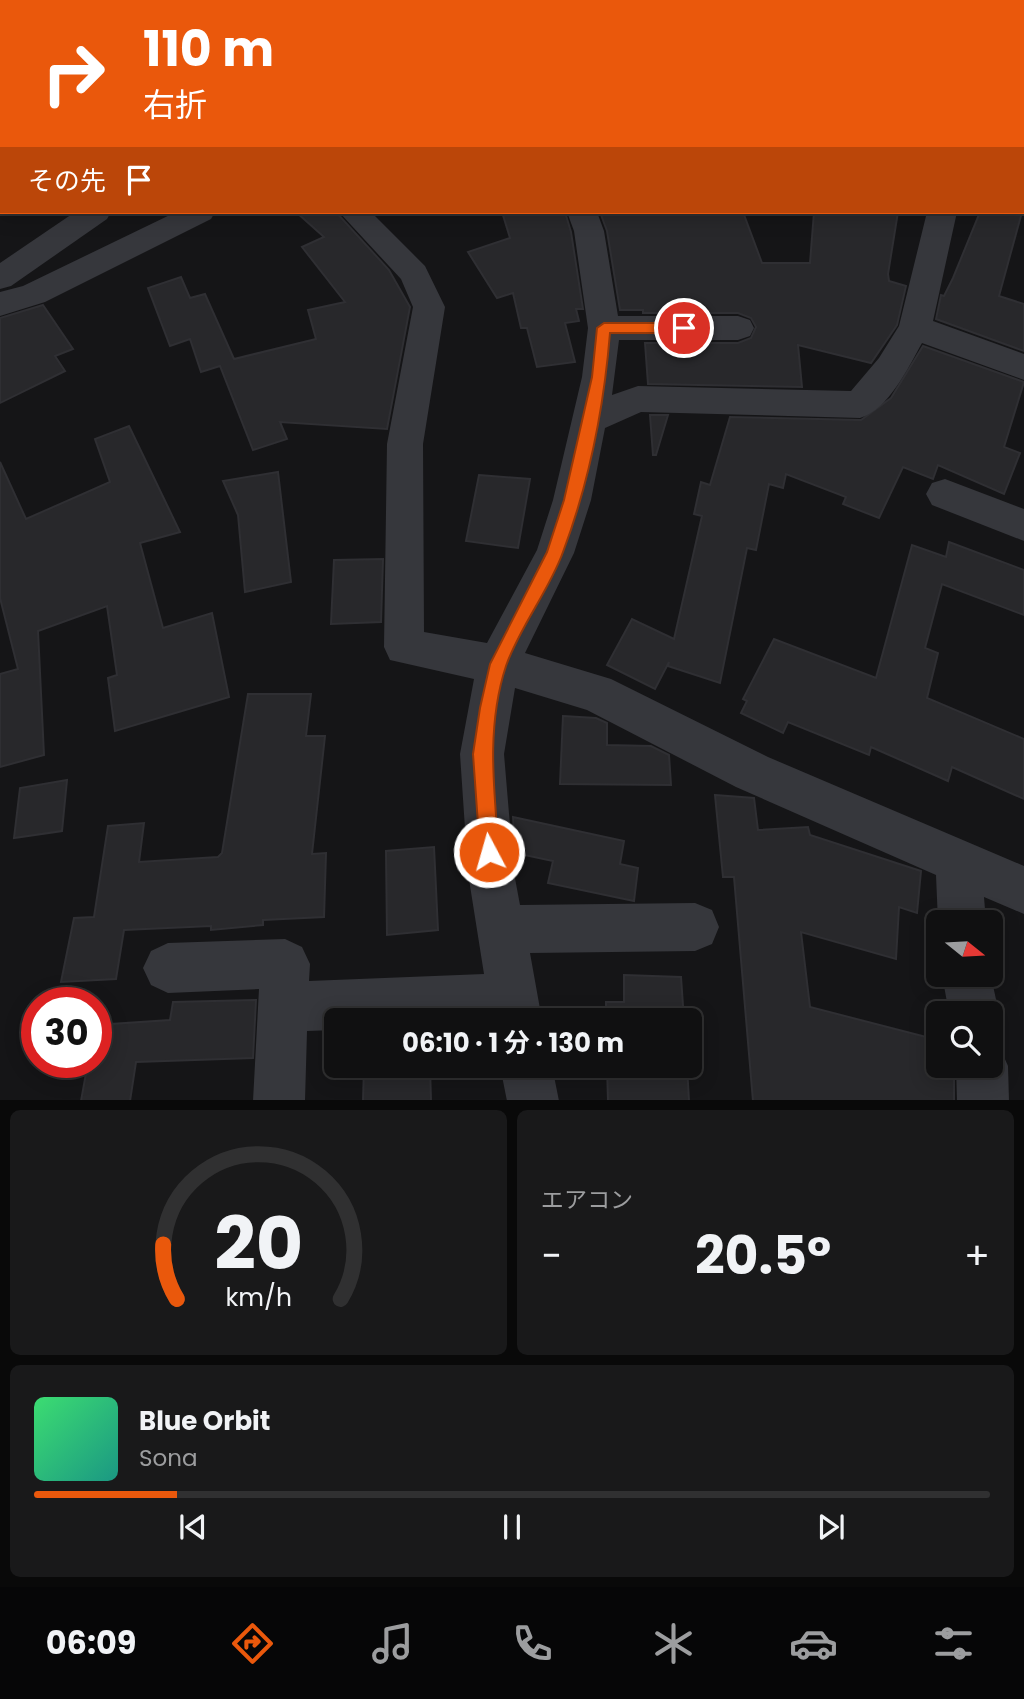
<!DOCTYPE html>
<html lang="ja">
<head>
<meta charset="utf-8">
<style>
	:root { --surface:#101011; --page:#19191a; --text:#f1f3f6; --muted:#9c9d9f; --line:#303031; --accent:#ea580c }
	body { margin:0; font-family:Poppins,"Noto Sans JP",sans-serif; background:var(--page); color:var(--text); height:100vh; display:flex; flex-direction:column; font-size:26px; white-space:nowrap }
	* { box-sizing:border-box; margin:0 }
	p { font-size:23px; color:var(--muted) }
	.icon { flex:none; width:38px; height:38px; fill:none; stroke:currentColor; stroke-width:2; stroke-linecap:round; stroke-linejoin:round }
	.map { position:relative; height:1100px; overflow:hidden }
	.drawer { display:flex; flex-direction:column; gap:10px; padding:10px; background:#090909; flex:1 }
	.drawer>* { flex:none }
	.guide { position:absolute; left:0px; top:0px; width:1026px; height:214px; box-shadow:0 4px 18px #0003,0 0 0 2px var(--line); background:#ea580c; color:#fff; overflow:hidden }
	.needle { width:46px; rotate:108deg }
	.buttons { position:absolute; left:926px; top:910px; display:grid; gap:14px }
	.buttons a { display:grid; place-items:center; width:77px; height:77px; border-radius:10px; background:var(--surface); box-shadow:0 4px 18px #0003,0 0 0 2px var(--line); font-size:35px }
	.speed { position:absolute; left:21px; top:987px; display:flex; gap:14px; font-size:35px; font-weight:700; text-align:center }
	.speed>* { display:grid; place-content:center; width:91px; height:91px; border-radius:50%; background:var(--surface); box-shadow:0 4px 18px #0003,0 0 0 2px var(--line); line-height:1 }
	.speed .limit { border:10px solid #d22; background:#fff; color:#111 }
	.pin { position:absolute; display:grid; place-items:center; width:60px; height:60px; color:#fff; margin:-30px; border:4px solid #fff; border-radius:50%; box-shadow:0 2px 7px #0007 }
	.me { position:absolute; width:77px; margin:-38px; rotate:354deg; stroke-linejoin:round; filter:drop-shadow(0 0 5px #0008) }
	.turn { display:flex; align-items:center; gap:24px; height:147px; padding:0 28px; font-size:32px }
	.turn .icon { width:91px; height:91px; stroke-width:2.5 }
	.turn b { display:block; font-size:49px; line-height:60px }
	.then { display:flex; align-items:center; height:66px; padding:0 28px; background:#0003; gap:14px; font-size:26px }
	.big { font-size:52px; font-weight:700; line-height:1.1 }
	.drawer .card { flex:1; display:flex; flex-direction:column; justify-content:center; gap:10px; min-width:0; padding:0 24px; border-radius:10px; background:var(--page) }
	.drawer .dial { align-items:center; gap:0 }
	.dial svg { height:182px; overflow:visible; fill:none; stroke:var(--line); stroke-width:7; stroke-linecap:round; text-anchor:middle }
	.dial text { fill:var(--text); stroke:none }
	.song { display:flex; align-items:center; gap:21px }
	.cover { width:84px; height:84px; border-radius:10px; background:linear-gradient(135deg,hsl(140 70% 55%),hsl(170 70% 35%)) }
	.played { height:7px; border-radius:4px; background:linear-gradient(90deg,var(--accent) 15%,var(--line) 15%) }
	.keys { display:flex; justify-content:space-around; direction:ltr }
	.heat { display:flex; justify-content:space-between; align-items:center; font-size:38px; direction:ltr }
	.drawer .tiles { flex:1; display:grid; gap:10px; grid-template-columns:1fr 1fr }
	.card:last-child { grid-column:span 2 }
	.trip { position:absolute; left:324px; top:1008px; width:378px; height:70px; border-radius:10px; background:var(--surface); box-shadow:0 4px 18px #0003,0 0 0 2px var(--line); font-weight:700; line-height:70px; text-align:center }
	.tabs { display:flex; height:112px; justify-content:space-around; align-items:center; background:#060607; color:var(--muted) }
	.tabs .icon { width:49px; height:49px }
	.tabs .active { color:var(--accent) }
	.tabs b { font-size:32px; color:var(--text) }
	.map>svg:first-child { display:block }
	.building { fill:#28282b; stroke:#2f2f33; stroke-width:2 }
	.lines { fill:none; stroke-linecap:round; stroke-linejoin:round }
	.minor { fill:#36373c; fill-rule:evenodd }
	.route { fill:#ea580c; stroke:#983908; stroke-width:2 }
</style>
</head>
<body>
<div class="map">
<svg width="1024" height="1101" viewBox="0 0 1024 1101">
	<rect width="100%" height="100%" fill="#151517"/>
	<g class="building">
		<path d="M296,212H336L389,270L410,307L387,429L280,422L287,439L253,450L220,366L201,372L190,339L170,346L148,288L181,277L190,298L205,294L234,359L316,339L308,310L345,302L302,247L324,237Z"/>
		<path d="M502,212H565L571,232L583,309H576L579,321L565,323L575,362L537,367L527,328H521L513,293L497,298L468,252L510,238Z"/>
		<path d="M600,212H743L762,263H810L814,212H898L888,274L889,281L906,286L897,325L871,363L798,345L802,387L648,384L645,343H738L751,338L756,327L751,318L738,313H643V310H620L607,231Z"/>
		<path d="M980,212H1022L999,296L1024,304V351L936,319L941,295L944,296L953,278Z"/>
		<path d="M43,305L73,349L55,356L65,371L0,403V318Z"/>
		<path d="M923,346L1024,382L1004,447L1020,453L1004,494L938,465L933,479L903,467L879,518L843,504L846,497L786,474L783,488L769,484L756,550L747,548L720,683L668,666L669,662L655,689L607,665L632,619L674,639L702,516L694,514L701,482L710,485L730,417L861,420L891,398Z"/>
		<path d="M650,415H668L656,455H653Z"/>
		<path d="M129,426L180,532L140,543L163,628L212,613L229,697L115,731L108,678L117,675L107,606L38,631L44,755L0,767V674L18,669L0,598V462L26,519L110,482L95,439Z"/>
		<path d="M278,472L291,582L245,592L238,515L223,481Z"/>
		<path d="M479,475L530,479L518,548L466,541Z"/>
		<path d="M949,542L1024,570V615L942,584L925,648L938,653L927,698L1024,739V799L952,767L948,781L871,747L869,755L788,722L783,733L741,713L747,701L743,699L774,639L876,678L912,545L946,557Z"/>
		<path d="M383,559L381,622L331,624L334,560Z"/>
		<path d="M248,694H311L306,736H325L312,854L326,853L324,917L263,920V925L211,930V926L124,930L116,979L61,982L74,918L94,917L108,826L144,823L139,862L218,857L222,853Z"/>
		<path d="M563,716L596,718L607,723V745L651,746L669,755L671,785L560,784Z"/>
		<path d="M67,780L62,831L14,838L20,788Z"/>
		<path d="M715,795L754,798L758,830L808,827L810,835L921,871L917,913L899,907L896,959L801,932L810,1007L938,1040V1066H954V1101H753L734,877H723Z"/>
		<path d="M513,817L624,841L620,864L638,868L634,901L548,883L553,861L515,853Z"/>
		<path d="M434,847L438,930L387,935L386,851Z"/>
		<path d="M624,975L681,977L684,1020H606V1002H624Z"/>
		<path d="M256,1000L253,1058L136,1062L130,1101H81L88,1062H96V1025L170,1020L173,1002Z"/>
		<path d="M364,1066H430L431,1101H363Z"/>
		<path d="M607,1066H687L689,1101H608Z"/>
	</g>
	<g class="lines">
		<g class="minor">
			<path d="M121,0H145L146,2H122Z"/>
			<path d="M319,0H344L345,2H320Z"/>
			<path d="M519,0H546L518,2Z"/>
			<path d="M566,0H591L565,2Z"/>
			<path d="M619,0H643L644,2H620Z"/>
			<path d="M813,0H842L843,2H814Z"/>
			<path d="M1000,0H1024V4V2Z"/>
			<path d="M75,212H111L107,219L11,286L0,289V263Z"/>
			<path d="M176,212H215L211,219L45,302L0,316V292L23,286Z"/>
			<path d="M339,212H371L425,266L445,307L423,444L424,632L487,643L537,550L553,500L582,377L588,328L574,231L567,212H597L604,231L618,316H738L750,320L754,328L750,336L738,340H619L612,395L638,386L851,391L879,358L899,326L927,212H957L933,321L1024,354V380L922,343C908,368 889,409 860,418L641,412L605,428L591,500L574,553L525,653L611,679L768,757L1024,866V914L984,897L986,922H938L936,875L736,787L587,710L515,688L504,754L514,873L520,905L695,903L712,910L719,927L712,944L695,951L530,953L542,1020H336V1030L307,1031L305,1101H253L259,989L168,993L151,985L143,968L151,951L168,943L285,939L302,947L310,964L309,981L484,974L468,873L460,754L474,679L390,660L384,647L387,444L413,307L401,279Z"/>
			<path d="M945,479L1024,509V541L932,505L926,494L932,483Z"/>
			<path d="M990,972L999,1013L990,1031V1013H949L942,975H990Z"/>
			<path d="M990,1044L1000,1048L1008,1066L1009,1101H957L956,1066H990Z"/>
			<path d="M500,1066H552L559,1101H507Z"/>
		</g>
	</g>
	<path class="route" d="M604,323H684L691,328L684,333H610C604,406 589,483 563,552C549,591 520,626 506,666C486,727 494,789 499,852L496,858L489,861L482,858L480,852L473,754L480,708L490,664L547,552L564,500L592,377L597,328Z"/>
</svg>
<div class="buttons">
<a><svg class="needle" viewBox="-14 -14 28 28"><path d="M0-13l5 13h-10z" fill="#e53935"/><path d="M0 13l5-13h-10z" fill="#9c9d9f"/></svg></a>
<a><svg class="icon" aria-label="search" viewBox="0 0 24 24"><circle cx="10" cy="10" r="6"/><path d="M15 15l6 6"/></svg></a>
</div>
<div class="speed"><div class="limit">30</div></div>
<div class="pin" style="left:684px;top:328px;background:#d93025"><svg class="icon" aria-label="arrive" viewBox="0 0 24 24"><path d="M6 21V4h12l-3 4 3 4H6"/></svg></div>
<svg class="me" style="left:489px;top:852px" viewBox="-20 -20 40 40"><circle r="17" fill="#ea580c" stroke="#fff" stroke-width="3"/><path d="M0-11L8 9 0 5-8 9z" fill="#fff"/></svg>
<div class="trip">06:10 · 1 分 · 130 m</div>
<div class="guide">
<div class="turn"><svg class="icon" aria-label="right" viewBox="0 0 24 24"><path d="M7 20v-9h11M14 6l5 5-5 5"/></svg><div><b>110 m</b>右折</div></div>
<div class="then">その先<svg class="icon" aria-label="arrive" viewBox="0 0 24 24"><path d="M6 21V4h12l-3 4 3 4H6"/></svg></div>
</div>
</div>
<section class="drawer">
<div class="tiles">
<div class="card dial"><svg viewBox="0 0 100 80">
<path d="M14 69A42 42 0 1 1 86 69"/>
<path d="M14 69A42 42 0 0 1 8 45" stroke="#ea580c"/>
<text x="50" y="56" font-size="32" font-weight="700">20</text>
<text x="50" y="72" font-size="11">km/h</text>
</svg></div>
<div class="card"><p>エアコン</p>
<div class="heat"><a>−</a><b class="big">20.5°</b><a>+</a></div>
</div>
<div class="card">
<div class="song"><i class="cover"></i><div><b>Blue Orbit</b><p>Sona</p></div></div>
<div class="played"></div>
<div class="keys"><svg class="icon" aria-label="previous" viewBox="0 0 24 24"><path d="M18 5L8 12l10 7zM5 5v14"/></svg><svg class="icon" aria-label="pause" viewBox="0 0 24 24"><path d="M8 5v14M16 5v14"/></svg><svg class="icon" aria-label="next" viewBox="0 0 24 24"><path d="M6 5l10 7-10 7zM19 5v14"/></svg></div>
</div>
</div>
</section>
<nav class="tabs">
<b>06:09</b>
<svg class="icon active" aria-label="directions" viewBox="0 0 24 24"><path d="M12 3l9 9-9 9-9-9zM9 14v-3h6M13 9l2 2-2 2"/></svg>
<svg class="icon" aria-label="music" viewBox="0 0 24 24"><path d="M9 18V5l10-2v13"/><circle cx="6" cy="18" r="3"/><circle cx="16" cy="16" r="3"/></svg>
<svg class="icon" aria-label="phone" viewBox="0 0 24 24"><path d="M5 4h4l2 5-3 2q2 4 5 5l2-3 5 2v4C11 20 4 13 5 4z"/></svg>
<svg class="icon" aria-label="climate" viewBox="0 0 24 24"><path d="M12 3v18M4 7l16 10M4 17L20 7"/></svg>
<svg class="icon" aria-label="car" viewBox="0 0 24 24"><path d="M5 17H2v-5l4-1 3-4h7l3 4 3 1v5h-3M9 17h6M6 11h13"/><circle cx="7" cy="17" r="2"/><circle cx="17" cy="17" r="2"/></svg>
<svg class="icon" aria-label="filters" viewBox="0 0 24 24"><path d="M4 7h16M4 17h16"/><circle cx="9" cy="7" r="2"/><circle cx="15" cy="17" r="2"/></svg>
</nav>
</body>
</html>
